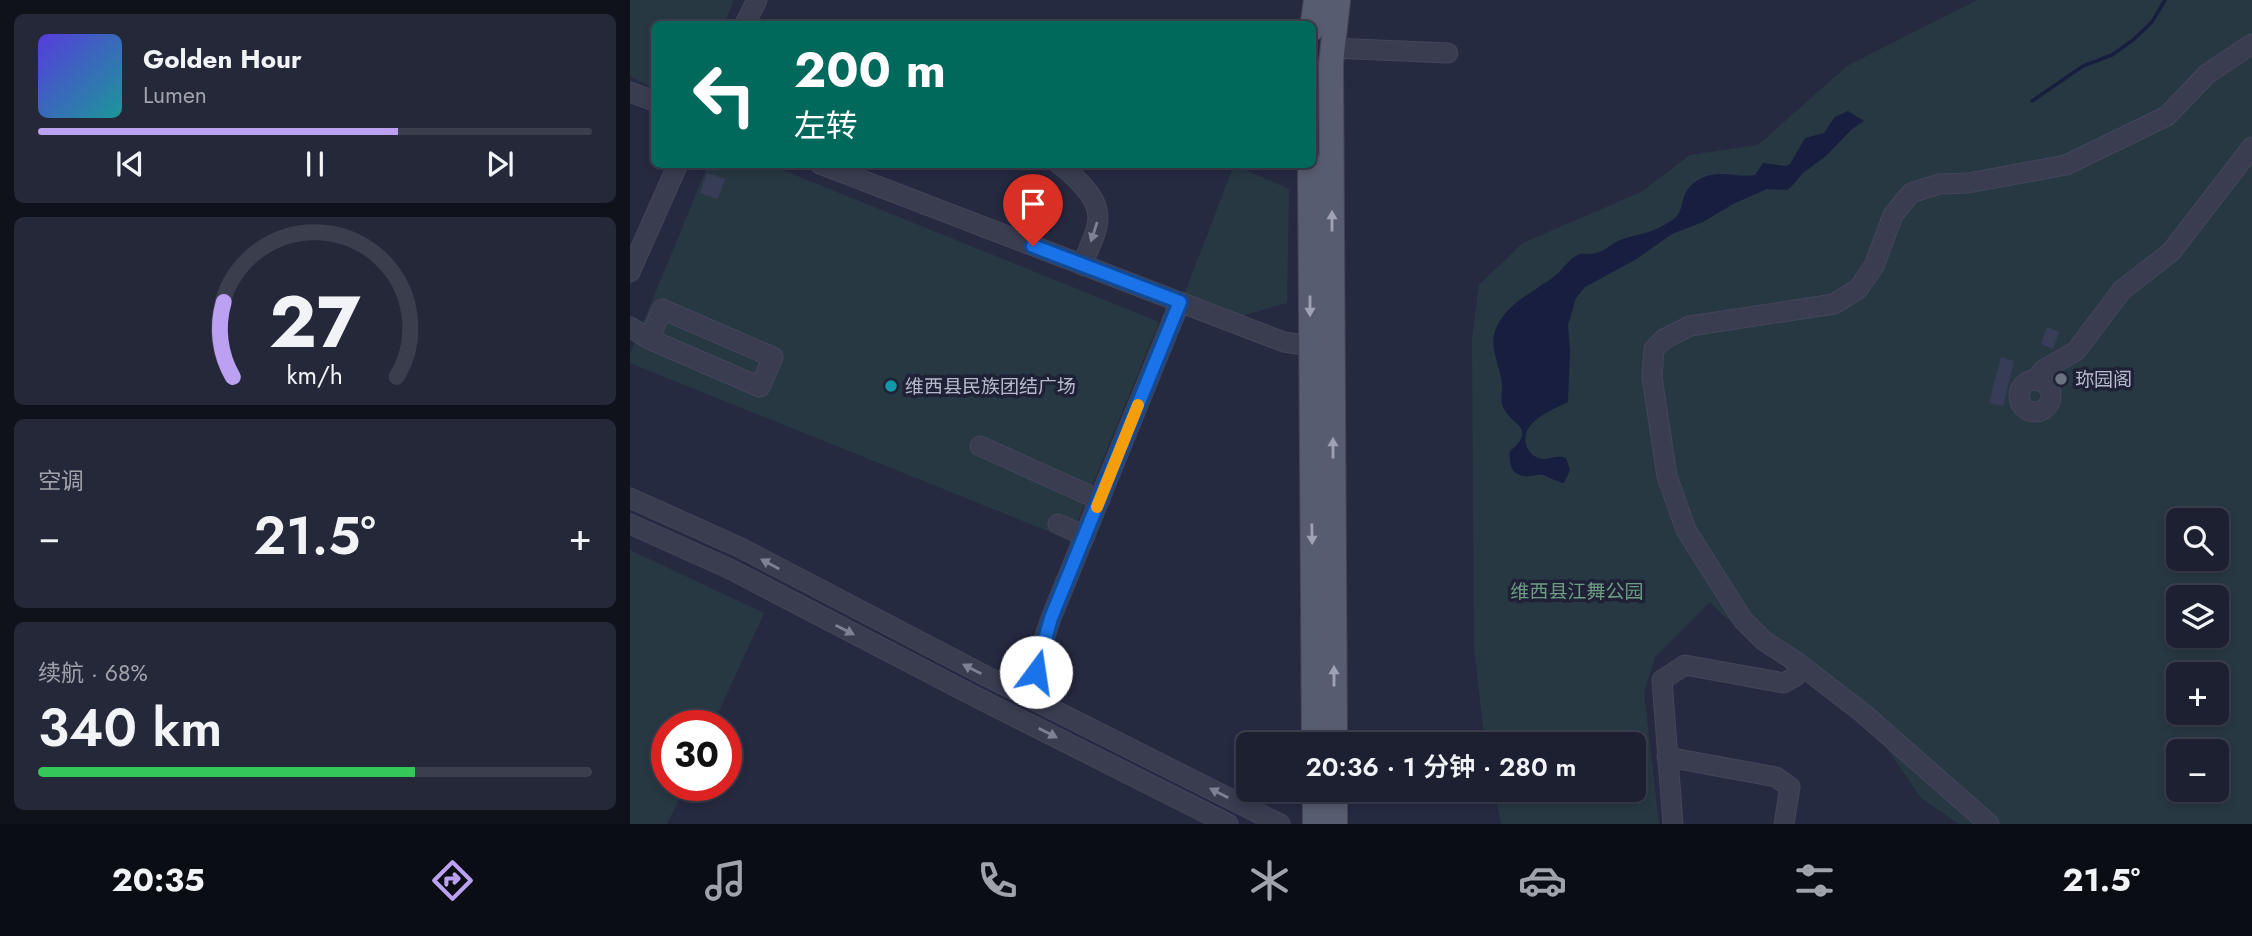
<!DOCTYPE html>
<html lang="zh">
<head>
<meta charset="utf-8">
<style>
	:root { --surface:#1c2031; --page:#252839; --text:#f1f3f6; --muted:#a0a3ab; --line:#3a3e4d; --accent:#bca0f2 }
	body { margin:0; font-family:Jost,"Noto Sans SC",sans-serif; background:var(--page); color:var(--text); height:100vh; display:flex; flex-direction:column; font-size:26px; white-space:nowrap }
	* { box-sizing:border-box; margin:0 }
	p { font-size:23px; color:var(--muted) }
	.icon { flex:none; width:38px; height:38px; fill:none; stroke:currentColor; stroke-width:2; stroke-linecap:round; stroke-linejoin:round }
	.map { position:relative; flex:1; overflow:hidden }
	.side { display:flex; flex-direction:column; gap:14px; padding:14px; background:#0f121b; width:630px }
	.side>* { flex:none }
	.top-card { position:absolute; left:21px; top:21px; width:665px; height:147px; border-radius:10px; box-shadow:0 4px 10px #0003,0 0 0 2px var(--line); background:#00695c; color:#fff; overflow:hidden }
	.fabs { position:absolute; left:1536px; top:508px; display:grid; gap:14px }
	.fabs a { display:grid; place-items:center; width:63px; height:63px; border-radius:10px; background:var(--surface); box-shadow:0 4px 10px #0003,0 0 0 2px var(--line); font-size:35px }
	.speed { position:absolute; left:21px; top:710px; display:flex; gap:14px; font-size:35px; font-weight:700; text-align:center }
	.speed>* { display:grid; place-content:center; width:91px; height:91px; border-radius:50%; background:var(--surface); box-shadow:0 4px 10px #0003,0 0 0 2px var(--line); line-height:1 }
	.speed .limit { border:10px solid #d22; background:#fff; color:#111 }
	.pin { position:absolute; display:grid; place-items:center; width:60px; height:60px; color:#fff; margin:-72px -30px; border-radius:50% 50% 50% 0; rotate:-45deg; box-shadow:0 0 7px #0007 }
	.pin .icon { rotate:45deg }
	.me { position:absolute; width:77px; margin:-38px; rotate:14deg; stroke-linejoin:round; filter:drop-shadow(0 0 5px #0008) }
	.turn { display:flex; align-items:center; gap:24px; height:147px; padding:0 28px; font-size:32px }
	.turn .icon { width:91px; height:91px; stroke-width:2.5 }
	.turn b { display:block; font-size:49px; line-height:60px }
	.big { font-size:52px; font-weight:600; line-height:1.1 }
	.side .tile { flex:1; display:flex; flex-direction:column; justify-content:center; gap:10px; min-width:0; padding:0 24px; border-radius:10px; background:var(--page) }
	.side .dial { align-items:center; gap:0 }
	.dial svg { height:182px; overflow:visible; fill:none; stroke:var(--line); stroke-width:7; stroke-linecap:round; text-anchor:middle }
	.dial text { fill:var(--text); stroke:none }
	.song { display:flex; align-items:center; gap:21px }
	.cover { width:84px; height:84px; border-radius:10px; background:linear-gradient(135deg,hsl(250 70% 55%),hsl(180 70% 35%)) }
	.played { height:7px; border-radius:4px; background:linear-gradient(90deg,var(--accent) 65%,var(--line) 65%) }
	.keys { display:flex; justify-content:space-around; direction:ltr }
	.heat { display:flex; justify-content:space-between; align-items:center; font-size:38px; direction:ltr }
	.charge { height:10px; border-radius:5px; background:linear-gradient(90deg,#34c759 68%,var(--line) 0) }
	.trip { position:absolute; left:606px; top:732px; width:410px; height:70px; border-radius:10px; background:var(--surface); box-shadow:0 4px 10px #0003,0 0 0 2px var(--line); font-weight:600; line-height:70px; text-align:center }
	.tab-bar { display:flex; height:112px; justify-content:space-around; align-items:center; background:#0b0d14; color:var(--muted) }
	.tab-bar .icon { width:49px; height:49px }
	.tab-bar .selected { color:var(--accent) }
	.tab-bar b { font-size:32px; color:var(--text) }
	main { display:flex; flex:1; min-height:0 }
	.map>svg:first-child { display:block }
	.green { fill:#283842; fill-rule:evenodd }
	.water { fill:#181e3f }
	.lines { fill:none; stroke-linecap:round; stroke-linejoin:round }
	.stream { stroke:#181e3f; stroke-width:3.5 }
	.building { fill:#383d57 }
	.minor-casing { stroke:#43465a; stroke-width:21 }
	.major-casing { stroke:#43465a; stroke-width:26 }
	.minor { stroke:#3a3d50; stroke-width:19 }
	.major { stroke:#585c70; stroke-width:24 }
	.oneway { fill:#9ea2b4 }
	.oneway2 { fill:#7e8194 }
	.route-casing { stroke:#114b97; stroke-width:18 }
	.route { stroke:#1a73e8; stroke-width:12 }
	.slow { stroke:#f59e0b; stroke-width:12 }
	.worship-dot { fill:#6b7280; stroke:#1f2236; stroke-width:2.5 }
	.culture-dot { fill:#0f9aa8; stroke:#1f2236; stroke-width:2.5 }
	.labels { text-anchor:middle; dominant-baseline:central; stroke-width:7; stroke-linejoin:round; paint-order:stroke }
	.poi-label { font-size:19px; fill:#b6b9cb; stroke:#1f2236; text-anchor:start }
	.park-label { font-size:19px; fill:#6e9c84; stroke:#1f2236 }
</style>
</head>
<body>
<main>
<section class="side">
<div class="tile">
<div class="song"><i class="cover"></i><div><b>Golden Hour</b><p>Lumen</p></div></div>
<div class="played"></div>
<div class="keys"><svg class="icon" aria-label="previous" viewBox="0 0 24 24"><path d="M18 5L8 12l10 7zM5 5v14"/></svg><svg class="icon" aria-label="pause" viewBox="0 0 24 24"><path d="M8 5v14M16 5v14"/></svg><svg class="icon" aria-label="next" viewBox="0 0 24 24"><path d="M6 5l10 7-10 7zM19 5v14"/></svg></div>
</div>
<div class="tile dial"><svg viewBox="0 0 100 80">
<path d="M14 69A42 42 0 1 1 86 69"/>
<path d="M14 69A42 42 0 0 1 10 36" stroke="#bca0f2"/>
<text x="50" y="56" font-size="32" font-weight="700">27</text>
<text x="50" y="72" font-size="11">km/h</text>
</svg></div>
<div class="tile"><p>空调</p>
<div class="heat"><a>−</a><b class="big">21.5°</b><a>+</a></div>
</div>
<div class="tile"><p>续航 · 68%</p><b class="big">340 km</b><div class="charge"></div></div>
</section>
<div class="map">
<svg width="1622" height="824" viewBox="0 0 1622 824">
	<rect width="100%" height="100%" fill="#262a41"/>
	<g class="green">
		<path d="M0,0H104L94,24H24V89L0,76Z"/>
		<path d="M1347,0H1622V824H1329L1291,798L1241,725L1094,616L1080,602L1025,657L1014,692L1029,824H871L864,789H1003V744H855L844,648L842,339L849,285L893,243L1011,192L1060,155L1128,145L1217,66ZM1549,520H1587V558H1549ZM1549,597H1587V635H1549ZM1549,674H1587V712H1549ZM1549,751H1587V789H1549Z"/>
		<path d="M78,165H140L529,322L440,540L0,363V354Z"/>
		<path d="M604,165L659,189L657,303L608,317L554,295Z"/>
		<path d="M0,550L134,613L82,726H37V786H55L37,824H0Z"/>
	</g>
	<path class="water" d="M1218,111L1234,121L1222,129L1196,156L1173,173L1161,187L1157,190L1137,189L1103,204L1073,222L1042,234L1005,260L955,287L946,298L938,325L940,351L938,402C922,410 887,423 897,447C899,452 904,457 909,458C918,462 922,454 936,458L940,470L934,483C926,482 920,477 913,475C907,474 901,477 895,476C880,474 879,463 880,451C907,428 883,426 874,409C869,400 873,392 872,383C870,367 859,346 865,331C876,302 904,293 926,275C933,269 942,256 950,254C956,253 961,255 966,253C974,251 978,247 984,243C1000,234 1019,235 1034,225C1038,223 1044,219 1047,216C1056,203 1049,192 1068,180C1089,168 1104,178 1125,175L1133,163L1156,166L1160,164L1175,138L1194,133L1205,117Z"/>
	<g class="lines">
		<path class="stream" d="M1402,101L1453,66L1482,55L1503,40L1522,22L1535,0"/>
	</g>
	<g class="building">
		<path d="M77,173L95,179L88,199L70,193Z"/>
		<path d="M1417,327L1429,332L1423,349L1411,344Z"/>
		<path d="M1371,357L1384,361L1373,406L1359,403Z"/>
	</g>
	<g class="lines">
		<defs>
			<g id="minor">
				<path d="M115,24L127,0"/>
				<path d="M702,48L818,53"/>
				<path d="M0,92L24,101"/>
				<path d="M190,164L654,342L681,346"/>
				<path d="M429,164C439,171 446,178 454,187C480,216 464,234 452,265"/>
				<path d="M0,272L48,164"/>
				<path d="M32,309L143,357L130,387L19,339Z"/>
				<path d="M0,327L19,339"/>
				<path d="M1406,380L1413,370L1446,351L1492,290L1541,252L1622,147"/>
				<circle cx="1405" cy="396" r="16"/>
				<path d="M350,446L470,500"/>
				<path d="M0,498L111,548L354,675L650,824"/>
				<path d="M0,524L100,569L344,696L598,824"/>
				<path d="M428,524L455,536"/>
				<path d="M1168,663L1234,714L1359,824"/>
				<path d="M403,699L412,645L421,618L550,302"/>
				<path d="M1037,757L1146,777L1160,787L1154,824"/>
				<path d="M1043,824L1032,680L1055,665L1154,683L1166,676L1168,663L1134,641L1113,620L1056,530L1037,476L1022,377L1024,349L1034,339L1060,326L1204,304L1228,289L1244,266L1263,215L1281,193L1309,184L1338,183L1436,165L1537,116L1577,74L1622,44"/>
			</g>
			<g id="major">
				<path d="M682,29L686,0"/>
				<path d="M680,164L684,744"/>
				<path d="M705,744L701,63L708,0"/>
				<path d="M685,789V824"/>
				<path d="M705,789V824"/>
			</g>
		</defs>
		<use href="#minor" class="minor-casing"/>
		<use href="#major" class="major-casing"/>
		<use href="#minor" class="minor"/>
		<use href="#major" class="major"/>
	</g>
	<defs><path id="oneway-solid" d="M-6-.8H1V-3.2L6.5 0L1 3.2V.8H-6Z" transform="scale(1.75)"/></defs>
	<g class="oneway">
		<use href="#oneway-solid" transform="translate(702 221) rotate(-90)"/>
		<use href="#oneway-solid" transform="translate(680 306) rotate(90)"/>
		<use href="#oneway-solid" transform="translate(703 448) rotate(-90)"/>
		<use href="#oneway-solid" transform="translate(682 534) rotate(89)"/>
		<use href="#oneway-solid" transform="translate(704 676) rotate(-90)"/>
	</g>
	<g class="oneway2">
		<use href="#oneway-solid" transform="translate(464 232) rotate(108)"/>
		<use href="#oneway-solid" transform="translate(140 564) rotate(-152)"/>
		<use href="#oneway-solid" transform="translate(215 630) rotate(27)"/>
		<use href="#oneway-solid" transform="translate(342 669) rotate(-153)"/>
		<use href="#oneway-solid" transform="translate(418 733) rotate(27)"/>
		<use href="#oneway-solid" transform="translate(589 793) rotate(-153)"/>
	</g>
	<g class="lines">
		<defs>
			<path id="route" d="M403,246L550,302L421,618L406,672"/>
		</defs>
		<use href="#route" class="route-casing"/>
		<use href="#route" class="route"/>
		<path class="slow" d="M467,507L508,405"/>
	</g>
	<circle class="worship-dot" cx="1431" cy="379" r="7"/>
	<circle class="culture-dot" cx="261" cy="386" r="7"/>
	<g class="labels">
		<g class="poi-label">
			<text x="1445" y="379">珎园阁</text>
			<text x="275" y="386">维西县民族团结广场</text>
		</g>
		<g class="park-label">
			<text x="947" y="591">维西县江舞公园</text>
		</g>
	</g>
</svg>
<div class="fabs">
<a><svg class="icon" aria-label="search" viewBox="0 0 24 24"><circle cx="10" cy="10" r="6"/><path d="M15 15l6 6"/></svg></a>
<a><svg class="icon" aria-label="layers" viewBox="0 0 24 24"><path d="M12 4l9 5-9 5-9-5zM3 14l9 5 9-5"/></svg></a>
<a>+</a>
<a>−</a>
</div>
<div class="speed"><div class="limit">30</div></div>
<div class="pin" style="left:403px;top:246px;background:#d93025"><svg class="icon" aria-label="arrive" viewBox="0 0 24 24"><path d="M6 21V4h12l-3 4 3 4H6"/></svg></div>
<svg class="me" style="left:406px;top:672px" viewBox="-20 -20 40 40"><circle r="19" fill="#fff"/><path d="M0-13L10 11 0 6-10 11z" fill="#1a73e8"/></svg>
<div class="trip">20:36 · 1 分钟 · 280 m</div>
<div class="top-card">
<div class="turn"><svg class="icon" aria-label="left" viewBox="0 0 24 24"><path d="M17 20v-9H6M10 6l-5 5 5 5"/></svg><div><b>200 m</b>左转</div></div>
</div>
</div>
</main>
<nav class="tab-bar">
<b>20:35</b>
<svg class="icon selected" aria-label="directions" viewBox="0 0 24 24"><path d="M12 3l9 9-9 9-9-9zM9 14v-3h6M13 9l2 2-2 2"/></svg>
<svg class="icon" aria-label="music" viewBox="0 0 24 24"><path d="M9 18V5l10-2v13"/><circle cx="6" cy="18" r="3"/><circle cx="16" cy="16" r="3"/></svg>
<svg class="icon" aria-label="phone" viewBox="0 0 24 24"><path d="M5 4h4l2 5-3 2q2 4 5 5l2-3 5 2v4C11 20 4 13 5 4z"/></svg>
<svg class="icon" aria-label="climate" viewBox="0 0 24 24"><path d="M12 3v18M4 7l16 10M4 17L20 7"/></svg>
<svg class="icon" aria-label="car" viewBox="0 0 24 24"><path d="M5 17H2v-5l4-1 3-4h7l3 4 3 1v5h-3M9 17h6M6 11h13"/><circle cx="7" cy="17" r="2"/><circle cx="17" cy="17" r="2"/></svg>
<svg class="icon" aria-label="filters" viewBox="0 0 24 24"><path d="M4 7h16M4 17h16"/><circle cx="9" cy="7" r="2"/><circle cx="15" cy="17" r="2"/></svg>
<b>21.5°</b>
</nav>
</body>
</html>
